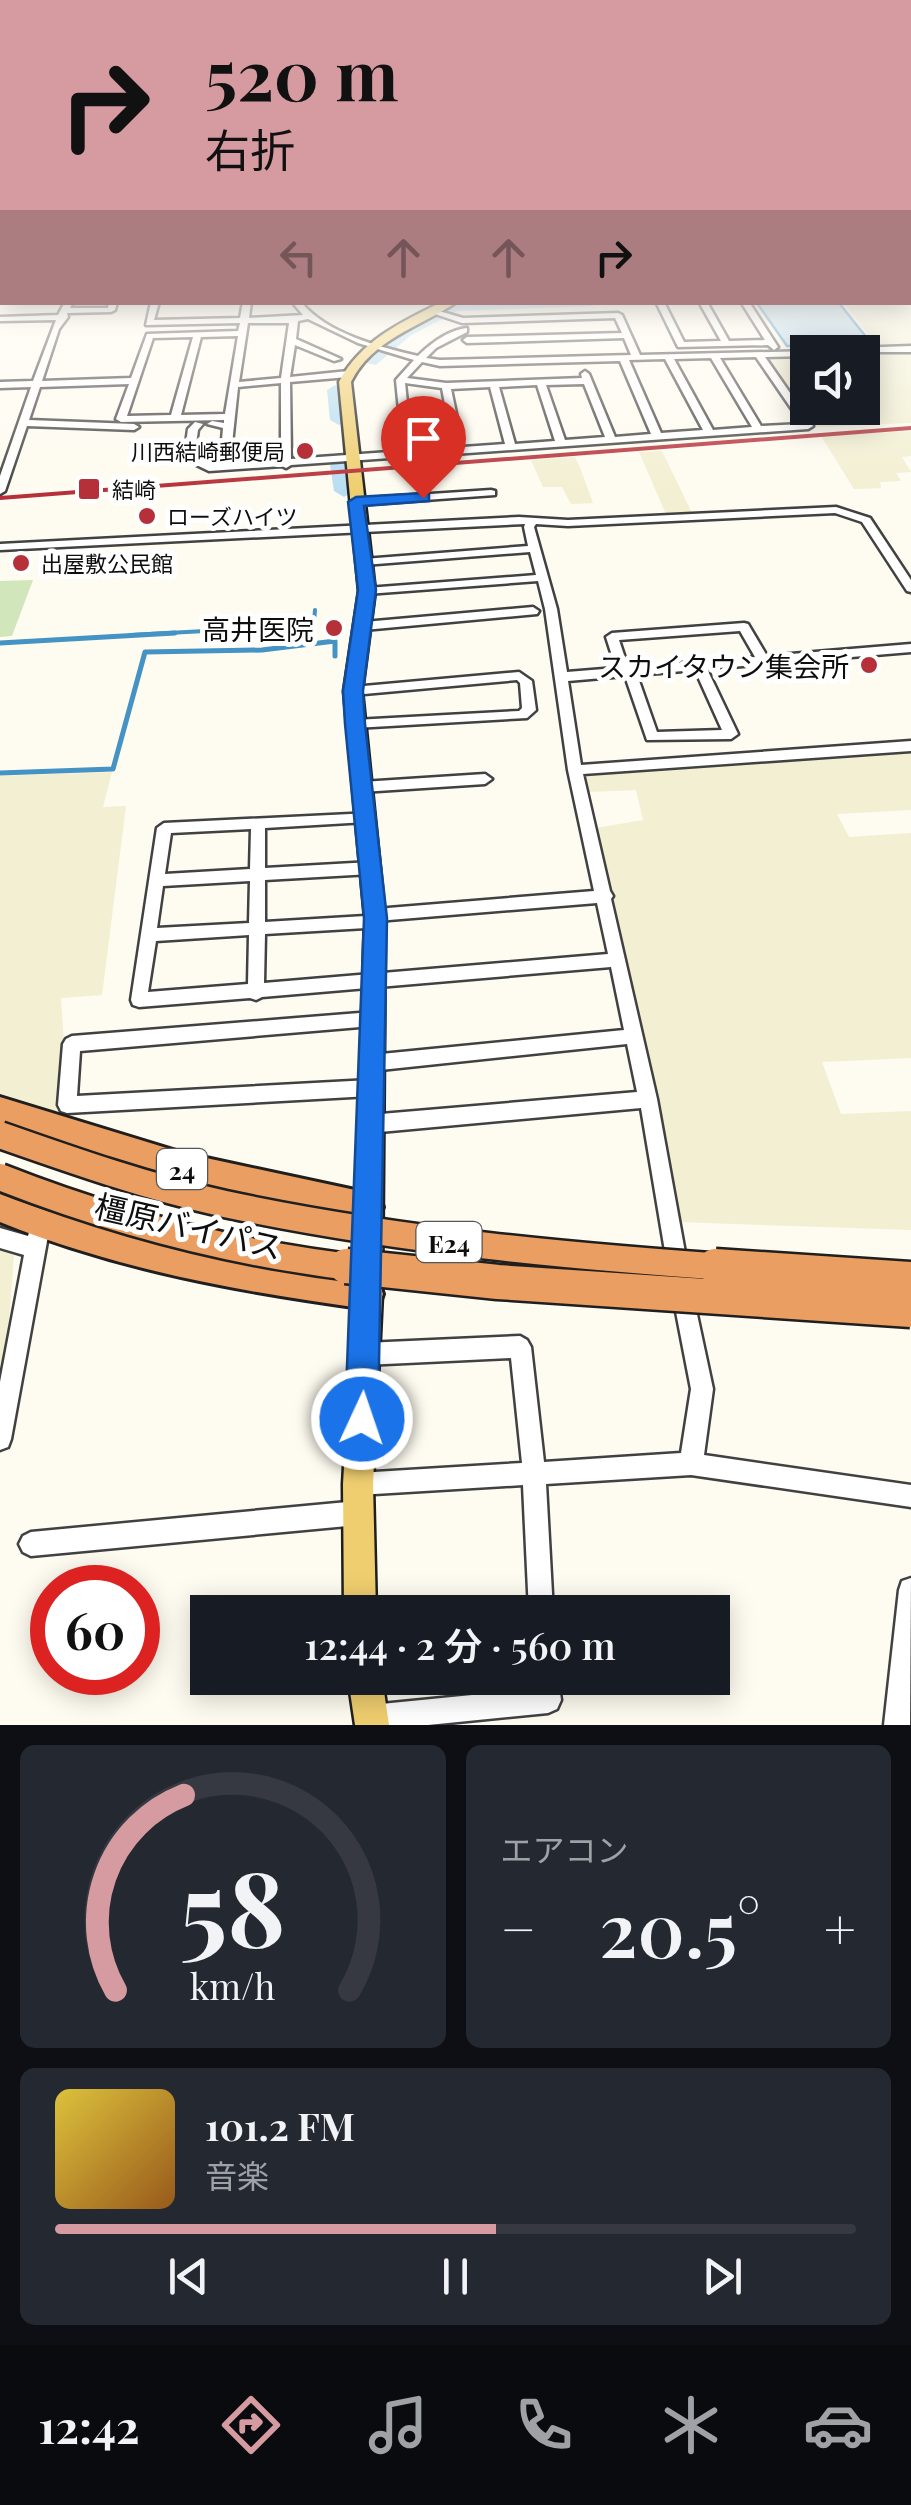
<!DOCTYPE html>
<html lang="ja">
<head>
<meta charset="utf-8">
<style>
	:root { --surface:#171b24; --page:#242831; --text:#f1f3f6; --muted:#9ea1a6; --line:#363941; --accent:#d69ba0 }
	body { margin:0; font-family:"Playfair Display","Noto Sans JP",serif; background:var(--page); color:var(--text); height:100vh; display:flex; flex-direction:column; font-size:38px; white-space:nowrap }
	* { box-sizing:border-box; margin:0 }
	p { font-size:32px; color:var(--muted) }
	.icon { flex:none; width:55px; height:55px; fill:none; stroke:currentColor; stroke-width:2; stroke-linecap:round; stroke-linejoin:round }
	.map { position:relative; height:1725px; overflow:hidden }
	.details { display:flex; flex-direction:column; gap:20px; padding:20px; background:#0d0f14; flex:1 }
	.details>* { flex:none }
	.banner { position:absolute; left:0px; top:0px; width:912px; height:305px; box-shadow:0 5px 25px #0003; background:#d69ba0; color:#111; overflow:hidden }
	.tools { position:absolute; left:790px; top:335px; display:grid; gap:20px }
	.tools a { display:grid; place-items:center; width:90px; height:90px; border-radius:0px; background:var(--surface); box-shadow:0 5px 25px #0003; font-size:50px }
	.speed { position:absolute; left:30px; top:1565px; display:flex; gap:20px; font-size:50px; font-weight:700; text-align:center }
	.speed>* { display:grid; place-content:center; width:130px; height:130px; border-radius:50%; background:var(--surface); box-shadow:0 5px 25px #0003; line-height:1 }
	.speed .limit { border:15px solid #d22; background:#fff; color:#111 }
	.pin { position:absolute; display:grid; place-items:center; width:85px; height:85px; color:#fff; margin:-102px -42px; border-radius:50% 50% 50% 0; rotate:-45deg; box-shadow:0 0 10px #0007 }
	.pin .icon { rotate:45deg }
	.me { position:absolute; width:110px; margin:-55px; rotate:3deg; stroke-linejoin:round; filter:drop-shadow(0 0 8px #0008) }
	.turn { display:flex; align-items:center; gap:35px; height:210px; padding:0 40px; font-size:45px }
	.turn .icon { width:130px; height:130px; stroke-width:2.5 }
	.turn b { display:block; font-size:70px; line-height:85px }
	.lanes { display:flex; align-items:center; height:95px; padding:0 40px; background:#0003; justify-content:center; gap:50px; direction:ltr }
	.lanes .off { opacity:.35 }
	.big { font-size:75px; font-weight:600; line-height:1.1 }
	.details .tile { flex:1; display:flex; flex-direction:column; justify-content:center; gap:15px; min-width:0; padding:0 35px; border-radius:15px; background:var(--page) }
	.details .dial { align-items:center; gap:0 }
	.dial svg { height:260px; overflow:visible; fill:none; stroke:var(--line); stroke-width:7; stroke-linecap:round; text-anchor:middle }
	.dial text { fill:var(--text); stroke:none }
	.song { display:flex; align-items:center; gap:30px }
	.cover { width:120px; height:120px; border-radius:15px; background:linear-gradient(135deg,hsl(50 70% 55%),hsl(30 70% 35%)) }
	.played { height:10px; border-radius:5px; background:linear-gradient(90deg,var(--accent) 55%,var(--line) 55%) }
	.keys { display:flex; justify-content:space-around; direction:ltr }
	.heat { display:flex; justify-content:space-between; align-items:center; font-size:55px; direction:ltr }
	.details .tiles { flex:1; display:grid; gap:20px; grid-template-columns:1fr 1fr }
	.tile:last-child { grid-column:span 2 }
	.trip { position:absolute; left:190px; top:1595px; width:540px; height:100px; border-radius:0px; background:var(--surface); box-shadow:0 5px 25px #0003; font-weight:600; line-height:100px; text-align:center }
	.tab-bar { display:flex; height:160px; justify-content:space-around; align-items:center; background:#090b0e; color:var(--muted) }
	.tab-bar .icon { width:70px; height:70px }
	.tab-bar .selected { color:var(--accent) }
	.tab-bar b { font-size:45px; color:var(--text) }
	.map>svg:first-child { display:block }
	.farmland { fill:#f2efd2 }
	.green { fill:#d2e6bc }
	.water { fill:#b8ddf2; stroke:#4493c4; stroke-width:2.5 }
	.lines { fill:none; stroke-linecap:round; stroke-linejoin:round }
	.stream-far1 { stroke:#4493c4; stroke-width:4 }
	.stream { stroke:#4493c4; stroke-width:5 }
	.river { fill:#b8ddf2; fill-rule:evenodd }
	.minor-casing { stroke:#414141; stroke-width:5 }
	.major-casing { stroke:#1f1f1f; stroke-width:5 }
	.highway-casing { stroke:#1f1f1f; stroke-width:6 }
	.minor { fill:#fff; fill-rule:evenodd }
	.major { fill:#efce6f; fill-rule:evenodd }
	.highway { fill:#ea9e62; fill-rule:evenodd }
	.rail { stroke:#b53038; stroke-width:4 }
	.highway-bridge-far1-casing { stroke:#1f1f1f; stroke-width:31; stroke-linecap:butt }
	.highway-bridge-casing { stroke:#1f1f1f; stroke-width:39; stroke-linecap:butt }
	.highway-bridge-far1 { stroke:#ea9e62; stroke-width:26 }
	.highway-bridge { stroke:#ea9e62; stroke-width:34 }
	.route { fill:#1a73e8; stroke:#114b97; stroke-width:2.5 }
	.poi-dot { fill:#b53038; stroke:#fff; stroke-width:4 }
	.labels { text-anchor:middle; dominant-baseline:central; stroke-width:10; stroke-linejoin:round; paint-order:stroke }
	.far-poi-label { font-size:22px; fill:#0e0e0e; stroke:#fff; text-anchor:start }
	.shield { fill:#fff; stroke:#565656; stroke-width:2.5 }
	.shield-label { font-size:25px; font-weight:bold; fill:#0e0e0e }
	.poi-label { font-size:28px; fill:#0e0e0e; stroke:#fff; text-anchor:end }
	.near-street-label { font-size:32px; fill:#0e0e0e; stroke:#fff }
</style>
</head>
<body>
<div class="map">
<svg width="911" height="1725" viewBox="0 0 911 1725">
	<rect width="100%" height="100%" fill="#fefbf0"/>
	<g class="farmland">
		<path d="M911,250V346L878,347L844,303L910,302Z"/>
		<path d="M911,353V423L817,427L768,360L807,358L808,408H862L863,355Z"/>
		<path d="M911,431V456L902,457L911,472L896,473L901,481L880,482L881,488L854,489L821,436Z"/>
		<path d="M662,451L692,513L666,514L639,452Z"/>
		<path d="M575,457L579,465L593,503L571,504L562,487H543L531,460Z"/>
		<path d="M911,751V810L837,814L849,837L911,833V1058L822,1062L841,1114L911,1111V1230L678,1222L656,1087L596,828L643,820L636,790L588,792L583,774Z"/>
		<path d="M112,772L103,807L126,806L102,995L61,998L64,1043L56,1112L31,1114L0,1098V776Z"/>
		<path d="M0,1248L14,1255L0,1436Z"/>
	</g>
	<path class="green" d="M33,580L12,636L0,637V581Z"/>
	<path class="water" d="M757,303H839L871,343L787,346Z"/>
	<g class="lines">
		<g class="stream-far1">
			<path d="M131,635L314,625"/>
			<path d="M313,635L315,610"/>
		</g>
		<g class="stream">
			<path d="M0,643L175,633"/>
			<path d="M313,643L314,633"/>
			<path d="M0,773L113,769L145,652L262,650L335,641V656"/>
		</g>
		<g class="river">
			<path d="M599,302L592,306L457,311L410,336L376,365L362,362L400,330L449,304Z"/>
			<path d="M335,385L343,390L348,420L339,425L330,420L327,390Z"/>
			<path d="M339,459L348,465L354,491L344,497L334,491L330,465Z"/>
		</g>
		<defs>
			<g id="minor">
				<rect x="0" y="283" width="2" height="4"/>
				<path d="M65,302H73L70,308H108L109,302H117L115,310L111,312L67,313L68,317L59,329L42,381L131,378L147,334L238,331L240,323L146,325L151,302H159L154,320L240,318L243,302H251L249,318L303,315L292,302H301C327,334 380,347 418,356C431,343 449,330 467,328V332L436,348L426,358L440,360L631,355L624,338L467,343L463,340L467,337L622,333L615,318L462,323L432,313V309L463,318L618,313L622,315L640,355L811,351L808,352V356L765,357L813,426L808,429L412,457L408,459L404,457L291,465L286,468L282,466L209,471L184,459L188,429L195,422L203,424L198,430L194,458L210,465L220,464L223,428L207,424L212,421L224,423V420L121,422L116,419L129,384L40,387L29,420L134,424L139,427L134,430L27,426L5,491L0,494V476L31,387L0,388V382L33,381L56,320L0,321V317L58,315ZM308,319L358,343L414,360L396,380L403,451L291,459L290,382L348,377L352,374L348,371L290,377L295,345L334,361L341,359L296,339L298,321ZM248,323H289L281,378L239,382ZM238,336L225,414L181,415L201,337ZM193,337L171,415L127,416L153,338ZM756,357L802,424L761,426L720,358ZM711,358L752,427L713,430L674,359ZM665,359L703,430L661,433L629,360ZM620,361L651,434L615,437L589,374L585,371L581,374L582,378L446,383L407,378L422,362L440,366ZM281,383V460L230,463L238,387ZM405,383L442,388L453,448L412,451ZM584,384L605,437L565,440L546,385ZM537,385L555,441L515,444L499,387ZM490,387L505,444L463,447L451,389Z"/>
				<path d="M656,302H664L684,342L721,341L699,302H707L729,341L765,340L741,302H749L778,347L774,350L768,345L678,347Z"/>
				<path d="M911,346V352H822L826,349Z"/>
				<path d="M491,490L495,491V495L355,505L350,502L355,499Z"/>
				<path d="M836,507L870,518L911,580V592L907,591L862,522L835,513L568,526L536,524L534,527L557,609L567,672L616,668L606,637L612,633L744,623L748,624L767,656L911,644V652L707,669L738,734L731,739L647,740L625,676L568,681L581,765L911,741V751L583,774L610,891L613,896L611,899L657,1099L688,1269L685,1276L678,1279L671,1276L668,1269L641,1108L369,1133L363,1130L360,1124L363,1118L369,1115L637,1092L627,1044L371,1071L365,1069L362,1063L365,1057L371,1055L624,1030L611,967L262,997L256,1000L250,998L139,1007L133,1005L131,1000L157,828L164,823L371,813L373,817L371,821L366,822L265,828V868L371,862L376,864L379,868L376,872L371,874L265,880V922L365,916L388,908L594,891L568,770L545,609L538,581L367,594L361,591L367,588L536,575L530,552L364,565L358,562L364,559L528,546L524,527L525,524L0,550V544L519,517L568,520ZM740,631L755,657L628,667L619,640ZM695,670L722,730L657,732L637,675ZM251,829L250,869L165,874L171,833ZM250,881L249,923L157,928L163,886ZM597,903L608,954L264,983L265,934L366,928L389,920ZM249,935L248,984L148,992L156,941Z"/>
				<path d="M533,607L539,611L537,614L364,630L358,626L364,622Z"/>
				<path d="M519,672L532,681L536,710L527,718L355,728L348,724L355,720L519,711L522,708L520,683L517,680L353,695L347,691L353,687Z"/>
				<path d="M485,774L492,779L485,784L362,792L355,787L362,782Z"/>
				<path d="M372,1012L378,1014L380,1019L378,1024L372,1026L80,1051L77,1096L370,1080L376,1082L379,1088L376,1094L370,1096L67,1113L61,1111L58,1105L63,1044L66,1039L72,1036Z"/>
				<path d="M40,1215L47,1218L50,1225L11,1439L8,1447L0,1450V1382L24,1255L0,1248V1228L28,1236L33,1218Z"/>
				<path d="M682,1281L689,1284L692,1291L713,1389L704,1455L911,1485V1507L691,1475L546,1484L553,1612H529L523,1485L358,1495L350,1492L347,1484L350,1476L358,1473L522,1463L511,1358L365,1365L358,1361L354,1354L358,1347L365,1343L520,1336L527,1340L531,1347L544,1462L681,1453L691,1389L672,1291L675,1284Z"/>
				<path d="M358,1501L366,1505L370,1513L366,1521L358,1525L31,1556L23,1552L19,1544L23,1536L31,1532Z"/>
				<path d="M911,1578L910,1725H884L899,1590L902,1581Z"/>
				<path d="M533,1678H558L561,1700L557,1709L548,1713L428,1725H361L358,1718L362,1709L371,1705L534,1689Z"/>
			</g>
			<g id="major">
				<path d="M442,302H457C420,327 372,339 351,382L375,591L362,691L385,918L382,1294L373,1484L376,1612H344L343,1484L354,1294L365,918L344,691L359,591L339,382C360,341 403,321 442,302Z"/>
				<path d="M348,1678H382L389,1725H355Z"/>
			</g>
			<g id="highway">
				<path d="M0,1097L183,1153L369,1193L379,1197L383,1207L379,1217L369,1221C243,1198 121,1165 0,1123Z"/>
				<path d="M0,1194C119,1240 242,1261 368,1279L379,1283L383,1294L379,1305L368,1309C242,1292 119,1270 0,1222Z"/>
			</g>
		</defs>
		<use href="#minor" class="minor-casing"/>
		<use href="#major" class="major-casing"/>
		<use href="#highway" class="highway-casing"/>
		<use href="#minor" class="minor"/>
		<use href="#major" class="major"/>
		<use href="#highway" class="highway"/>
		<path class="rail" d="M0,498L911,428"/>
		<defs>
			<g id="highway-bridge-far1">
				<path d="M0,1135C74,1161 148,1187 225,1204C399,1241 576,1257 753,1269"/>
				<path d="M0,1177C119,1224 240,1255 367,1269"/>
			</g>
			<g id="highway-bridge">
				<path d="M346,1266L498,1282L911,1310"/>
				<path d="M715,1266L911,1279"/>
			</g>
		</defs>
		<use href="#highway-bridge-far1" class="highway-bridge-far1-casing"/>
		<use href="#highway-bridge" class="highway-bridge-casing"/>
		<use href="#highway-bridge-far1" class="highway-bridge-far1"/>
		<use href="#highway-bridge" class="highway-bridge"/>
	</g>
	<linearGradient id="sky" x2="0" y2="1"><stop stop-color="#95c4ec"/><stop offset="0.51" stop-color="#fffdf8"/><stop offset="1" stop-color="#fffdf8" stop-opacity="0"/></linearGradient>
	<rect width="911" height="492" fill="url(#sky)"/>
	<path class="route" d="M423,493L429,494V501L364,506L376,590L363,691L365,724L387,918L378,1419L374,1431L362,1436L350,1431L345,1419L364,918L345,724L343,691L358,590L348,502L356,497Z"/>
	<g class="poi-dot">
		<circle cx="305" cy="451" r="10"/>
		<rect x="77" y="477" width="24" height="24" rx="5"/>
		<circle cx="147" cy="516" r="10"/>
		<circle cx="21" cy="563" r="10"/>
		<circle cx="334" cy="628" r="10"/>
		<circle cx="869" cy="665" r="10"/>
	</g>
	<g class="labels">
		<g class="far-poi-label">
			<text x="285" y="451" text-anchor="end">川西結崎郵便局</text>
			<text x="112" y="489">結崎</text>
			<text x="167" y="516">ローズハイツ</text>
			<text x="41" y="563">出屋敷公民館</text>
		</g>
		<g class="shield">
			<rect x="157" y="1149" width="50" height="40" rx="8"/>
			<rect x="416.5" y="1222" width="65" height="40" rx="8"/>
		</g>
		<g class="shield-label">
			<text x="182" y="1169">24</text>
			<text x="449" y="1242">E24</text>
		</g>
		<g class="poi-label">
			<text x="314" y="628">高井医院</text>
			<text x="849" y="665">スカイタウン集会所</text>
		</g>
		<g class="near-street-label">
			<text transform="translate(189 1225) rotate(13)">橿原バイパス</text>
		</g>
	</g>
</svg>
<div class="tools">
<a><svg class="icon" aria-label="sound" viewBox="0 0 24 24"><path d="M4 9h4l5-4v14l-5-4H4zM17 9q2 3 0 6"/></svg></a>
</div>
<div class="speed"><div class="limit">60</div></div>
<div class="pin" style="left:423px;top:498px;background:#d93025"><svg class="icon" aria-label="arrive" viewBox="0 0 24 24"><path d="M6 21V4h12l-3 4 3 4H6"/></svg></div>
<svg class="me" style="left:362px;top:1419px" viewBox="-20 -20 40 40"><circle r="17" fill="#1a73e8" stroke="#fff" stroke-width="3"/><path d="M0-11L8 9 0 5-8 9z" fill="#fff"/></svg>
<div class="trip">12:44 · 2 分 · 560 m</div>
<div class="banner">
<div class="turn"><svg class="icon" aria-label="right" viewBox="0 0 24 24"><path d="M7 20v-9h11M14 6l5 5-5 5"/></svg><div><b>520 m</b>右折</div></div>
<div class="lanes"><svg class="icon off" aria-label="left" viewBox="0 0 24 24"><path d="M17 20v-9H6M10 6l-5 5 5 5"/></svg><svg class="icon off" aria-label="ahead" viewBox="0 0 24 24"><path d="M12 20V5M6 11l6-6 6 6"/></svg><svg class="icon off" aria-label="ahead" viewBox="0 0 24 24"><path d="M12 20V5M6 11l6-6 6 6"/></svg><svg class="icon" aria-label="right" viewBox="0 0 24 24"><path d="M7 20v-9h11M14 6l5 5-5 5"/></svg></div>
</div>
</div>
<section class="details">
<div class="tiles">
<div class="tile dial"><svg viewBox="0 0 100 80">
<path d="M14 69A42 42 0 1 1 86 69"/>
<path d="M14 69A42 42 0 0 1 35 9" stroke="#d69ba0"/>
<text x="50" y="56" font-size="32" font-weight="700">58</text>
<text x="50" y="72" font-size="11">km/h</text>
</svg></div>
<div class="tile"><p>エアコン</p>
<div class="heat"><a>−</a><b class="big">20.5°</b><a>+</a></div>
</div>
<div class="tile">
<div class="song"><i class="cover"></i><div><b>101.2 FM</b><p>音楽</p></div></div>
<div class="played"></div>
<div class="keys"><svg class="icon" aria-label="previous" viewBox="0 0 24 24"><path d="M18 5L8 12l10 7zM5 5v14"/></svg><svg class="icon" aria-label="pause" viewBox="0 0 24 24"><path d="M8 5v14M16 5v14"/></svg><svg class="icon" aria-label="next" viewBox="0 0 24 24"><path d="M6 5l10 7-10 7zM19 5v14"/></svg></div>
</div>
</div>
</section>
<nav class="tab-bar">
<b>12:42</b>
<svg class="icon selected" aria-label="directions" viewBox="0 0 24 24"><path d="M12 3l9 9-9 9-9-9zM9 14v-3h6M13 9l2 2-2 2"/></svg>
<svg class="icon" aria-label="music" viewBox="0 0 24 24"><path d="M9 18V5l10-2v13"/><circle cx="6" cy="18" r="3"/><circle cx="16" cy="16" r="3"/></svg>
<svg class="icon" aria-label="phone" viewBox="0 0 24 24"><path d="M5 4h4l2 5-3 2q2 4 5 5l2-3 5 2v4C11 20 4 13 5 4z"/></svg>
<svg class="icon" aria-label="climate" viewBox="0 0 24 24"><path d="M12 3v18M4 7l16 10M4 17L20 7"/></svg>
<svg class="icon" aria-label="car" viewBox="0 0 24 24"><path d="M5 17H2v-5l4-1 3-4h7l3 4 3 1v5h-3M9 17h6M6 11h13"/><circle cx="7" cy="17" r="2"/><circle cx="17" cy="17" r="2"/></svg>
</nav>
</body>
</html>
